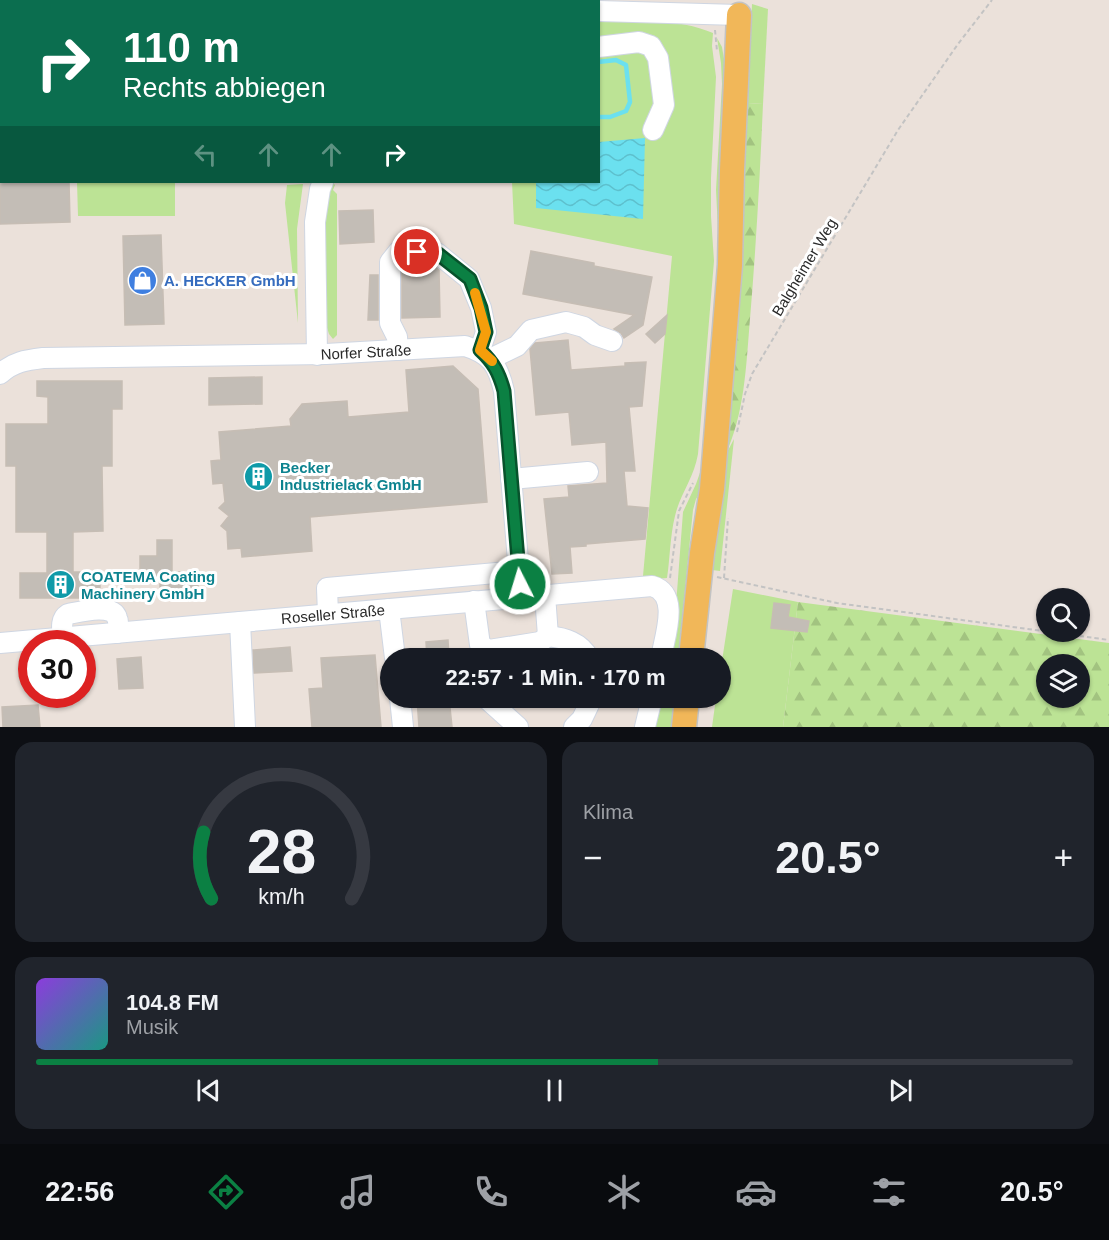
<!DOCTYPE html>
<html lang="de">
<head>
<meta charset="utf-8">
<style>
	:root { --surface:#171b24; --page:#20242c; --text:#f1f3f6; --muted:#9ea1a6; --line:#363941; --accent:#0b8043 }
	body { margin:0; font-family:Helvetica,sans-serif; background:var(--page); color:var(--text); height:100vh; display:flex; flex-direction:column; font-size:22px; white-space:nowrap }
	* { box-sizing:border-box; margin:0 }
	p { font-size:20px; color:var(--muted) }
	.icon { flex:none; width:33px; height:33px; fill:none; stroke:currentColor; stroke-width:2; stroke-linecap:round; stroke-linejoin:round }
	.map { position:relative; height:727px; overflow:hidden }
	.side { display:flex; flex-direction:column; gap:15px; padding:15px; background:#0d0f14; flex:1 }
	.side>* { flex:none }
	.banner { position:absolute; left:0px; top:0px; width:600px; height:183px; box-shadow:0 2px 4px #0004; background:#0b6e4f; color:#fff; overflow:hidden }
	.fabs { position:absolute; left:1036px; top:588px; display:grid; gap:12px }
	.fabs a { display:grid; place-items:center; width:54px; height:54px; border-radius:50%; background:var(--surface); box-shadow:0 2px 4px #0004; font-size:30px }
	.speed { position:absolute; left:18px; top:630px; display:flex; gap:12px; font-size:30px; font-weight:700; text-align:center }
	.speed>* { display:grid; place-content:center; width:78px; height:78px; border-radius:50%; background:var(--surface); box-shadow:0 2px 4px #0004; line-height:1 }
	.speed .limit { border:9px solid #d22; background:#fff; color:#111 }
	.pin { position:absolute; display:grid; place-items:center; width:51px; height:51px; color:#fff; margin:-26px; border:3px solid #fff; border-radius:50%; box-shadow:0 2px 6px #0007 }
	.me { position:absolute; width:66px; margin:-33px; rotate:355deg; stroke-linejoin:round; filter:drop-shadow(0 0 4px #0008) }
	.turn { display:flex; align-items:center; gap:21px; height:126px; padding:0 24px; font-size:27px }
	.turn .icon { width:78px; height:78px; stroke-width:2.5 }
	.turn b { display:block; font-size:42px; line-height:51px }
	.lanes { display:flex; align-items:center; height:57px; padding:0 24px; background:#0003; justify-content:center; gap:30px; direction:ltr }
	.lanes .off { opacity:.35 }
	.big { font-size:45px; font-weight:800; line-height:1.1 }
	.side .widget { flex:1; display:flex; flex-direction:column; justify-content:center; gap:9px; min-width:0; padding:0 21px; border-radius:18px; background:var(--page) }
	.side .dial { align-items:center; gap:0 }
	.dial svg { height:156px; overflow:visible; fill:none; stroke:var(--line); stroke-width:7; stroke-linecap:round; text-anchor:middle }
	.dial text { fill:var(--text); stroke:none }
	.song { display:flex; align-items:center; gap:18px }
	.cover { width:72px; height:72px; border-radius:9px; background:linear-gradient(135deg,hsl(270 70% 55%),hsl(170 70% 35%)) }
	.played { height:6px; border-radius:3px; background:linear-gradient(90deg,var(--accent) 60%,var(--line) 60%) }
	.keys { display:flex; justify-content:space-around; direction:ltr }
	.heat { display:flex; justify-content:space-between; align-items:center; font-size:33px; direction:ltr }
	.side .tiles { flex:1; display:grid; gap:15px; grid-template-columns:1fr 1fr }
	.widget:last-child { grid-column:span 2 }
	.trip { position:absolute; left:380px; top:648px; width:351px; height:60px; border-radius:30px; background:var(--surface); box-shadow:0 2px 4px #0004; font-weight:800; line-height:60px; text-align:center }
	.tab-bar { display:flex; height:96px; justify-content:space-around; align-items:center; background:#090b0e; color:var(--muted) }
	.tab-bar .icon { width:42px; height:42px }
	.tab-bar .current { color:var(--accent) }
	.tab-bar b { font-size:27px; color:var(--text) }
	.map>svg:first-child { display:block }
	.grass { fill:#bce395 }
	.forest { fill:url(#forest-firs); fill-rule:evenodd }
	.water { fill:url(#water-waves) }
	.lines { fill:none; stroke-linecap:round; stroke-linejoin:round }
	.stream { stroke:#6be0ef; stroke-width:4.5 }
	.building { fill:#c3bdb6; stroke:#c6bdb4; stroke-width:1.5 }
	.minor-casing { stroke:#cfd6e2; stroke-width:22 }
	.major-casing { stroke:#c3c3c3; stroke-width:27 }
	.path { stroke:#c3c3c3; stroke-width:2; stroke-dasharray:4.5 3; stroke-linecap:butt }
	.minor { stroke:#fff; stroke-width:20 }
	.major { stroke:#f1b759; stroke-width:24 }
	.route-casing { stroke:#07532c; stroke-width:15 }
	.route { stroke:#0b8043; stroke-width:10 }
	.slow { stroke:#f59e0b; stroke-width:10 }
	.labels { text-anchor:middle; dominant-baseline:central; stroke-width:6; stroke-linejoin:round; paint-order:stroke }
	.street-label { font-size:15px; fill:#292929; stroke:#fff }
	.shop-label { font-size:15px; font-weight:bold; fill:#366cbe; stroke:#fff; text-anchor:start }
	.culture-label { font-size:15px; font-weight:bold; fill:#0d838f; stroke:#fff; text-anchor:start }
</style>
</head>
<body>
<div class="map">
<svg width="1109" height="727" viewBox="0 0 1109 727">
	<defs>
		<pattern id="forest-firs" width="22" height="20" patternUnits="userSpaceOnUse" patternTransform="scale(1.5)"><rect width="22" height="20" fill="#bce395"/><path d="M5 1l3.5 6h-7zM16 11l3.5 6h-7z" fill="#a2c380"/></pattern>
		<pattern id="water-waves" width="16" height="10" patternUnits="userSpaceOnUse" patternTransform="scale(1.5)"><rect width="16" height="10" fill="#6be0ef"/><path d="M0 5q4-4 8 0t8 0" fill="none" stroke="#5dc0cd"/></pattern>
	</defs>
	<rect width="100%" height="100%" fill="#ebe1da"/>
	<g class="grass">
		<path d="M752,4L768,9L763,104L748,103Z"/>
		<path d="M599,19C636,21 678,18 713,33L712,46L716,77L711,178V216L714,261L698,454C694,478 680,494 675,516C670,536 670,558 667,578L644,580L643,576L672,256L514,224L512,182H598Z"/>
		<path d="M717,38L722,47L726,71L723,237L701,491L696,499L693,510L678,658H667L677,592L683,512L696,484L703,464L719,250L716,190L722,84L721,63Z"/>
		<path d="M77,182H175V216H78Z"/>
		<path d="M332,182L335,185L333,190L337,194V335L333,339L329,334L324,318V215Z"/>
		<path d="M303,184L297,229L298,323L285,203L287,185Z"/>
		<path d="M734,439L720,571L712,570L724,458Z"/>
		<path d="M733,589L798,602L783,727H712L716,698H720V674Z"/>
		<path d="M659,698H675L672,727H652Z"/>
	</g>
	<g class="forest">
		<path d="M0,0H385L2,2L1,127Z"/>
		<path d="M748,103L763,104C760,176 756,247 750,319C746,366 745,414 724,458Z"/>
		<path d="M798,602L1109,643V727H783ZM1047,664H1080V698H1047Z"/>
	</g>
	<path class="water" d="M645,138L643,219L536,208V182H598L599,142Z"/>
	<g class="lines">
		<path class="stream" d="M598,62L616,60L626,65L630,102L626,111L610,117H598"/>
	</g>
	<g class="building">
		<path d="M0,182H69L70,222L0,224Z"/>
		<path d="M373,210L374,242L340,244L339,211Z"/>
		<path d="M161,235L164,324L125,325L123,236Z"/>
		<path d="M531,251L594,263V266L652,277L643,325L624,338L621,333L614,329L634,315L523,294Z"/>
		<path d="M404,264L433,265L439,270L440,317L402,318V266Z"/>
		<path d="M370,275H378V320H368Z"/>
		<path d="M667,315L665,334L655,343L646,334Z"/>
		<path d="M568,340L571,370L625,366V363L646,362L642,406L629,407L635,471H624L627,506L648,508L645,539L586,544V546L570,547L572,573L552,574L544,499L569,497L568,486L607,483L606,442L572,445L569,412L536,415L530,349L535,343Z"/>
		<path d="M453,366L478,389L487,502L310,517L312,551L242,557L241,548L228,549L227,531L221,526L229,516L219,508L225,502L223,483L213,484L211,461L221,460L219,432L291,426L290,419L302,404L347,401L348,417L409,412L406,370Z"/>
		<path d="M262,377V404L209,405V378Z"/>
		<path d="M37,381H122V409H112V466H102L103,531L73,532V572H100V598H20V573H47V532H16V466H6V424H48V397L37,396Z"/>
		<path d="M157,540H172V572H198V598H160V576H140V556H157Z"/>
		<path d="M774,603L790,605L788,617L809,621L807,632L771,628Z"/>
		<path d="M448,640L449,658H427L426,642Z"/>
		<path d="M290,647L292,671L254,673L253,650Z"/>
		<path d="M375,655L381,727H312L309,689L323,688L321,658Z"/>
		<path d="M141,657L143,688L119,689L117,659Z"/>
		<path d="M417,698H449L452,727H419Z"/>
		<path d="M38,705L40,727H3L2,707Z"/>
	</g>
	<g class="lines">
		<defs>
			<g id="minor">
				<path d="M598,11L739,15"/>
				<path d="M598,47L639,42L651,46L658,58L664,105L653,130"/>
				<path d="M398,350L397,337L390,323V262L398,252L437,253L469,279L481,308L486,332L480,350"/>
				<path d="M317,355L315,222L320,189L323,182"/>
				<path d="M490,359L517,346L531,330L566,322L584,327L595,335L612,341"/>
				<path d="M0,374C13,362 26,360 43,358L326,354L465,346C491,354 498,365 504,391L521,597"/>
				<path d="M511,479L588,472"/>
				<path d="M474,601L480,645L489,650L540,642L548,636L545,595"/>
				<path d="M389,609L395,658"/>
				<path d="M328,614L327,588L519,571"/>
				<path d="M240,622L245,727"/>
				<path d="M548,636C565,638 580,642 589,658"/>
				<path d="M63,637C62,629 60,619 68,614C79,612 113,603 117,618C119,622 118,628 117,633"/>
				<path d="M0,643L652,586C681,594 664,638 661,658"/>
				<path d="M400,698L403,727"/>
				<path d="M486,698L518,727"/>
				<path d="M574,727L582,719L592,698"/>
				<path d="M645,727L652,698"/>
			</g>
			<g id="major">
				<path d="M691,658L702,553L712,489L730,265L732,170L739,15"/>
				<path d="M684,727L687,698"/>
			</g>
		</defs>
		<use href="#minor" class="minor-casing"/>
		<use href="#major" class="major-casing"/>
		<g class="path">
			<path d="M2,0L4,2"/>
			<path d="M199,0V2"/>
			<path d="M355,0L362,2"/>
			<path d="M202,2L207,0"/>
			<path d="M450,2L451,0"/>
			<path d="M530,2L540,0"/>
			<path d="M715,30L717,51"/>
			<path d="M737,432L745,394L752,374L898,130L958,44L992,0"/>
			<path d="M717,577L837,603L1109,640"/>
			<path d="M670,578L679,511L693,483"/>
			<path d="M724,578L728,518"/>
		</g>
		<use href="#minor" class="minor"/>
		<use href="#major" class="major"/>
	</g>
	<g class="lines">
		<defs>
			<path id="route" d="M417,252L437,253L470,279L481,308L486,332L480,350C494,363 499,373 504,391L520,584"/>
		</defs>
		<use href="#route" class="route-casing"/>
		<use href="#route" class="route"/>
		<path class="slow" d="M475,293L486,332L480,350L492,361"/>
	</g>
	<defs>
		<symbol id="shop-disc" viewBox="-11 -11 22 22"><circle r="9.5" fill="#3f7fe0" stroke="#fff"/><path d="M-5-2.5h2.3a2.7 3.5 0 0 1 5.4 0H5L5.5 6h-11ZM-1.5-2.5h3a1.5 2.3 0 0 0-3 0Z" fill="#fff"/></symbol>
		<symbol id="building-disc" viewBox="-11 -11 22 22"><circle r="9.5" fill="#0f9aa8" stroke="#fff"/><path d="M-4-6H4V6H1V3H-1V6H-4ZM-2.5-4.3h1.7v1.8h-1.7ZM.8-4.3h1.7v1.8H.8ZM-2.5-1h1.7V.8h-1.7ZM.8-1h1.7V.8H.8Z" fill="#fff"/></symbol>
	</defs>
	<g fill-rule="evenodd">
		<use href="#shop-disc" x="126" y="264" width="33" height="33"/>
		<use href="#building-disc" x="242" y="460" width="33" height="33"/>
		<use href="#building-disc" x="44" y="568" width="33" height="33"/>
	</g>
	<g class="labels">
		<g class="street-label">
			<text transform="translate(804 267) rotate(-59)">Balgheimer Weg</text>
			<text transform="translate(366 352) rotate(-3)">Norfer Straße</text>
			<text transform="translate(333 614) rotate(-5)">Roseller Straße</text>
		</g>
		<g class="shop-label">
			<text x="164" y="280">A. HECKER GmbH</text>
		</g>
		<g class="culture-label">
			<text x="280" y="467">Becker<tspan x="280" dy="17">Industrielack GmbH</tspan></text>
			<text x="81" y="576">COATEMA Coating<tspan x="81" dy="17">Machinery GmbH</tspan></text>
		</g>
	</g>
</svg>
<div class="fabs">
<a><svg class="icon" aria-label="search" viewBox="0 0 24 24"><circle cx="10" cy="10" r="6"/><path d="M15 15l6 6"/></svg></a>
<a><svg class="icon" aria-label="layers" viewBox="0 0 24 24"><path d="M12 4l9 5-9 5-9-5zM3 14l9 5 9-5"/></svg></a>
</div>
<div class="speed"><div class="limit">30</div></div>
<div class="pin" style="left:417px;top:252px;background:#d93025"><svg class="icon" aria-label="arrive" viewBox="0 0 24 24"><path d="M6 21V4h12l-3 4 3 4H6"/></svg></div>
<svg class="me" style="left:520px;top:584px" viewBox="-20 -20 40 40"><circle r="17" fill="#0b8043" stroke="#fff" stroke-width="3"/><path d="M0-11L8 9 0 5-8 9z" fill="#fff"/></svg>
<div class="trip">22:57 · 1 Min. · 170 m</div>
<div class="banner">
<div class="turn"><svg class="icon" aria-label="right" viewBox="0 0 24 24"><path d="M7 20v-9h11M14 6l5 5-5 5"/></svg><div><b>110 m</b>Rechts abbiegen</div></div>
<div class="lanes"><svg class="icon off" aria-label="left" viewBox="0 0 24 24"><path d="M17 20v-9H6M10 6l-5 5 5 5"/></svg><svg class="icon off" aria-label="ahead" viewBox="0 0 24 24"><path d="M12 20V5M6 11l6-6 6 6"/></svg><svg class="icon off" aria-label="ahead" viewBox="0 0 24 24"><path d="M12 20V5M6 11l6-6 6 6"/></svg><svg class="icon" aria-label="right" viewBox="0 0 24 24"><path d="M7 20v-9h11M14 6l5 5-5 5"/></svg></div>
</div>
</div>
<section class="side">
<div class="tiles">
<div class="widget dial"><svg viewBox="0 0 100 80">
<path d="M14 69A42 42 0 1 1 86 69"/>
<path d="M14 69A42 42 0 0 1 10 35" stroke="#0b8043"/>
<text x="50" y="56" font-size="32" font-weight="700">28</text>
<text x="50" y="72" font-size="11">km/h</text>
</svg></div>
<div class="widget"><p>Klima</p>
<div class="heat"><a>−</a><b class="big">20.5°</b><a>+</a></div>
</div>
<div class="widget">
<div class="song"><i class="cover"></i><div><b>104.8 FM</b><p>Musik</p></div></div>
<div class="played"></div>
<div class="keys"><svg class="icon" aria-label="previous" viewBox="0 0 24 24"><path d="M18 5L8 12l10 7zM5 5v14"/></svg><svg class="icon" aria-label="pause" viewBox="0 0 24 24"><path d="M8 5v14M16 5v14"/></svg><svg class="icon" aria-label="next" viewBox="0 0 24 24"><path d="M6 5l10 7-10 7zM19 5v14"/></svg></div>
</div>
</div>
</section>
<nav class="tab-bar">
<b>22:56</b>
<svg class="icon current" aria-label="directions" viewBox="0 0 24 24"><path d="M12 3l9 9-9 9-9-9zM9 14v-3h6M13 9l2 2-2 2"/></svg>
<svg class="icon" aria-label="music" viewBox="0 0 24 24"><path d="M9 18V5l10-2v13"/><circle cx="6" cy="18" r="3"/><circle cx="16" cy="16" r="3"/></svg>
<svg class="icon" aria-label="phone" viewBox="0 0 24 24"><path d="M5 4h4l2 5-3 2q2 4 5 5l2-3 5 2v4C11 20 4 13 5 4z"/></svg>
<svg class="icon" aria-label="climate" viewBox="0 0 24 24"><path d="M12 3v18M4 7l16 10M4 17L20 7"/></svg>
<svg class="icon" aria-label="car" viewBox="0 0 24 24"><path d="M5 17H2v-5l4-1 3-4h7l3 4 3 1v5h-3M9 17h6M6 11h13"/><circle cx="7" cy="17" r="2"/><circle cx="17" cy="17" r="2"/></svg>
<svg class="icon" aria-label="filters" viewBox="0 0 24 24"><path d="M4 7h16M4 17h16"/><circle cx="9" cy="7" r="2"/><circle cx="15" cy="17" r="2"/></svg>
<b>20.5°</b>
</nav>
</body>
</html>
